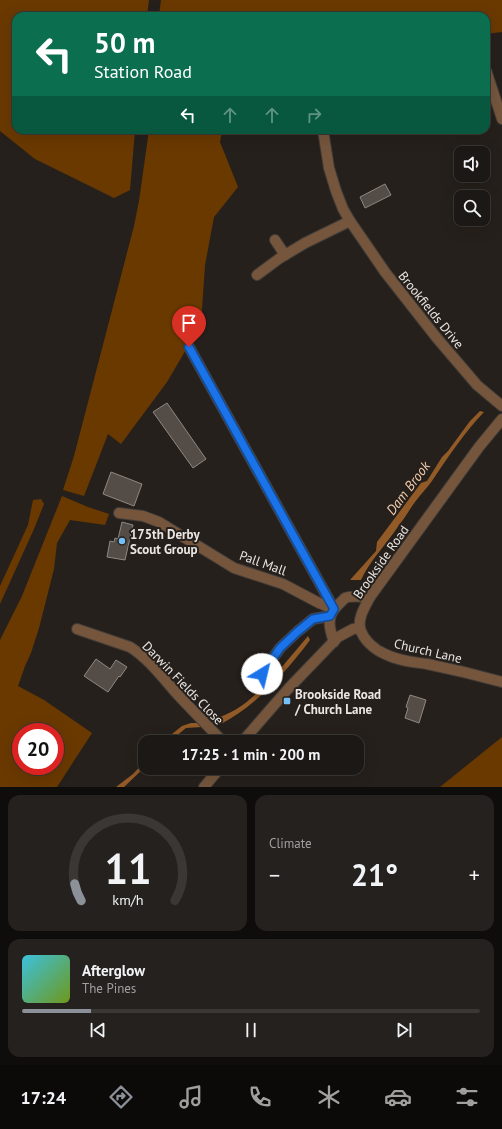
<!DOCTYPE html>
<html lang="en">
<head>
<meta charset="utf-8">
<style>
	:root { --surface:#1c1815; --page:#25211e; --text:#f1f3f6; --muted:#a0a0a0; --line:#3a3734; --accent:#8c9099 }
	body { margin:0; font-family:"PT Sans",sans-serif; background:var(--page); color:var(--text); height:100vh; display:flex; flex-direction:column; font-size:15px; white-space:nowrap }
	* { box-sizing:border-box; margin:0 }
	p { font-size:13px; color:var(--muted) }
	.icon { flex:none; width:22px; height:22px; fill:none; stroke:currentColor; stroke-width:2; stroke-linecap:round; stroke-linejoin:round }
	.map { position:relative; height:787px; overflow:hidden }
	.drawer { display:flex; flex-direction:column; gap:8px; padding:8px; background:#0f0d0c; flex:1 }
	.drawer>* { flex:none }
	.guide { position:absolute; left:12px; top:12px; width:478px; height:122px; border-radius:12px; box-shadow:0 4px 16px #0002,0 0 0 1px var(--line); background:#0b6e4f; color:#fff; overflow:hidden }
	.fabs { position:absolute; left:454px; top:146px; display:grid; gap:8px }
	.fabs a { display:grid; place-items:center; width:36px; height:36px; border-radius:8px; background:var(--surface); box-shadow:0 4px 16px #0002,0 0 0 1px var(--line); font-size:20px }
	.speed { position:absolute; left:12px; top:723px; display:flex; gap:8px; font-size:20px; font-weight:700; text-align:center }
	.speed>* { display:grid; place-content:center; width:52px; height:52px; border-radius:50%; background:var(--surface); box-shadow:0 4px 16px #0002,0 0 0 1px var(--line); line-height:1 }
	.speed .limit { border:6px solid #d22; background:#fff; color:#111 }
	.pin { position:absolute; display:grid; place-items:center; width:34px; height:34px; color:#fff; margin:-41px -17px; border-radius:50% 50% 50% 0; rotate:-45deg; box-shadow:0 0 4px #0007 }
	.pin .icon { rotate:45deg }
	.me { position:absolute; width:44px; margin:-22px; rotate:36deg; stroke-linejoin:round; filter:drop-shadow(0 0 3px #0008) }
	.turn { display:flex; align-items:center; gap:14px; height:84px; padding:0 16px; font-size:18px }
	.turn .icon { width:52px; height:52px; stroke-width:2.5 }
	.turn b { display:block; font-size:28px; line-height:34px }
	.lanes { display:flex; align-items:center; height:38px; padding:0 16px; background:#0003; justify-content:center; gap:20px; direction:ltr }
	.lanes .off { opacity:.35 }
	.big { font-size:30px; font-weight:600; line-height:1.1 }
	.drawer .card { flex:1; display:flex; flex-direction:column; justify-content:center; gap:6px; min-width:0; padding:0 14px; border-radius:12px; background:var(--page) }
	.drawer .dial { align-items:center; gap:0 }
	.dial svg { height:104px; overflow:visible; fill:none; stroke:var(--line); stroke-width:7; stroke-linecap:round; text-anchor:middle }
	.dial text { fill:var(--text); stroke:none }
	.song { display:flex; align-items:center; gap:12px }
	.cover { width:48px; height:48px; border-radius:6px; background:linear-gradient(135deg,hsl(190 70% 55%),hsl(80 70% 35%)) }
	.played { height:4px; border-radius:2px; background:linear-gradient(90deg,var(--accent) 15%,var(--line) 15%) }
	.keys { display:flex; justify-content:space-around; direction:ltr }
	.heat { display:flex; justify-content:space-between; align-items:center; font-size:22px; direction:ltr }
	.drawer .tiles { flex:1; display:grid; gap:8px; grid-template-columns:1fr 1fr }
	.card:last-child { grid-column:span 2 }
	.trip { position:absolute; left:138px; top:735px; width:226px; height:40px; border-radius:12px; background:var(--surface); box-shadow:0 4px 16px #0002,0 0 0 1px var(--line); font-weight:600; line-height:40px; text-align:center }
	.tabs { display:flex; height:64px; justify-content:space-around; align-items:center; background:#0b0a08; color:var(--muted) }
	.tabs .icon { width:28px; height:28px }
	.tabs .active { color:var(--accent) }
	.tabs b { font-size:18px; color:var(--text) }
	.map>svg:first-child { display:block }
	.green { fill:#6a3900; fill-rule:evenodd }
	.water { fill:#925a26 }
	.building { fill:#534c47; stroke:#8f8882 }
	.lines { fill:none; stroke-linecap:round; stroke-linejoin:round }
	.minor-casing { stroke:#413c38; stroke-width:12 }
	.minor { stroke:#75563d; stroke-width:10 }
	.route-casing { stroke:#114b97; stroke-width:10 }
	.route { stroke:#1a73e8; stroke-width:7 }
	.poi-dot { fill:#74c0f6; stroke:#26201c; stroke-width:1.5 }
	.labels { text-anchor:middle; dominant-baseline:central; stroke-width:4; stroke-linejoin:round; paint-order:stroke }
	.street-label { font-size:13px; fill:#eae6e3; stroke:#26201c }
	.poi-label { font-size:13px; font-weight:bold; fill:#eae6e3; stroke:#26201c; text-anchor:start }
	.water-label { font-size:14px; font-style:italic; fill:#f4cdad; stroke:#26201c }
</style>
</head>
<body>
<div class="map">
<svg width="502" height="787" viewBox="0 0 502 787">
	<rect width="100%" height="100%" fill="#26201c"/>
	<g class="green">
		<path d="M0,0H149L147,16H16V130H135L130,190L114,198L35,159L0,131Z"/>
		<path d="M161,0H502V32L486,34V16H159Z"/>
		<path d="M149,130H222L220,142L238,187L214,217L205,265L201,324L167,382L121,444L108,434L84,496L63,490L74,456L134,226L139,201Z"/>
		<path d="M62,496L88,507L109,514L105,525L70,520L57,543L54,569L39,628L31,653L25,666L18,686L44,700L92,733L57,787H0V640L22,596ZM21,732H55V766H21Z"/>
		<path d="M41,499L44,504L34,529L0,604V586L28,525L33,500Z"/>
		<path d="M502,737V787H440Z"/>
	</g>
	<g class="water">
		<path d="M480,411L484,412C464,433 448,457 432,481C427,488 420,495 415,502C409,510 405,518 399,525C387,544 370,560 361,580H350L376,551L377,542L421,483L427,481L442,457L448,451L470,421Z"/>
		<path d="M308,636L310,640C287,671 256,706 221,724H217L212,720C235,713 254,699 268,680L270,681Z"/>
		<path d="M191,723H199L202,727L186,728L169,742H162L182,726Z"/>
		<path d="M145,761V767L124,787H116L133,774Z"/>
	</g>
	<g class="building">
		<path d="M385,184L391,195L365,208L360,197Z"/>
		<path d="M167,403L206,459L193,468L153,412Z"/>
		<path d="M111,472L142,484L134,506L103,494Z"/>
		<path d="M122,522L133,525L125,560L107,557L110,541L114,542L115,538L118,539Z"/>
		<path d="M96,659L110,669L116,660L127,667L120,677L119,676L108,692L84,676Z"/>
		<path d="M410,695L426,700L419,723L405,718L408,708L406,707Z"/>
	</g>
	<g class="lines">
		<defs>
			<g id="minor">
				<path d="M486,70L502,119"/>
				<path d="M323,130L329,168L336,191L343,209L350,221L385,272L436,337L477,385L502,406"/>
				<path d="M275,240L285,255"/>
				<path d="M257,275L280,258L305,243L350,221"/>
				<path d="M189,347L334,609"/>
				<path d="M502,419L479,447L370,597C365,607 358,617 360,628C363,640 375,650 385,654C398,661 413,662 427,664C452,669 477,675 502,682"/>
				<path d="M119,513L143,516L159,522L234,568L283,584L319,603L334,609"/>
				<path d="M77,629L130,647C149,659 163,678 178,695C193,711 208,726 223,742"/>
				<path d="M334,642C329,628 326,616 338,605C340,603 343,600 345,598C352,595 363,597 370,597"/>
				<path d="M262,674L280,648L297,632L313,619L330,616"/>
				<path d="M242,742L288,689L338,637L353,629L360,628"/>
				<path d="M204,787L220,768"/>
			</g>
		</defs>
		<use href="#minor" class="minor-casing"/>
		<use href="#minor" class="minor"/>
	</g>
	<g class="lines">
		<defs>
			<path id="route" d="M189,347L334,609L330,616L313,619L297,632L280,648L262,674"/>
		</defs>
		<use href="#route" class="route-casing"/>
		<use href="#route" class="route"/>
	</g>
	<g class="poi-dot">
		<circle cx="122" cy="541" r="4"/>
		<rect x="283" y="697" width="8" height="8" rx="2"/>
	</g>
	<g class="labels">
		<g class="street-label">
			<text transform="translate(431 310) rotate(51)">Brookfields Drive</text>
			<text transform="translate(381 562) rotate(-55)">Brookside Road</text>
			<text transform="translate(263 563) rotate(20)">Pall Mall</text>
			<text transform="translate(428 651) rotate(13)">Church Lane</text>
			<text transform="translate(183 683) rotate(46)">Darwin Fields Close</text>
		</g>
		<g class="poi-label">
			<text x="130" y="534">175th Derby<tspan x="130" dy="15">Scout Group</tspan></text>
			<text x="295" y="694">Brookside Road<tspan x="295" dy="15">/ Church Lane</tspan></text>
		</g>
		<g class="water-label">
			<text transform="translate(408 488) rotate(-53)">Dam Brook</text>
		</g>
	</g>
</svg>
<div class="fabs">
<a><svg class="icon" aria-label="sound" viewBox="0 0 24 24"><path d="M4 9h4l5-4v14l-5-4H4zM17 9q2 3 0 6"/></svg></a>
<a><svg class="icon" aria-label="search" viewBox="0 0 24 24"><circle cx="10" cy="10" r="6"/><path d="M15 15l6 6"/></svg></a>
</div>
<div class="speed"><div class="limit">20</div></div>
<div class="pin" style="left:189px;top:347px;background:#d93025"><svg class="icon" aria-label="arrive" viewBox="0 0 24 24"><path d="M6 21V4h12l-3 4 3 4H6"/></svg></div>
<svg class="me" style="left:262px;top:674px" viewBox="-20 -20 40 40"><circle r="19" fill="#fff"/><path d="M0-13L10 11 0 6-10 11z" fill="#1a73e8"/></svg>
<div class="trip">17:25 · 1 min · 200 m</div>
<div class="guide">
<div class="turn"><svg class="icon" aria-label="left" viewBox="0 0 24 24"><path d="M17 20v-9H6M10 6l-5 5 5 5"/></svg><div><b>50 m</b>Station Road</div></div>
<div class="lanes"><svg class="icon" aria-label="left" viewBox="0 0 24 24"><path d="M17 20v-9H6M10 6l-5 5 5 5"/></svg><svg class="icon off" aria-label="ahead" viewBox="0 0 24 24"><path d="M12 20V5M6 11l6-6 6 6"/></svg><svg class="icon off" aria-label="ahead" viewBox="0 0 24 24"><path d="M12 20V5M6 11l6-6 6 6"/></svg><svg class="icon off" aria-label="right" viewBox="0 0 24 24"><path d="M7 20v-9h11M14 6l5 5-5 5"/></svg></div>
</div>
</div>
<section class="drawer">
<div class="tiles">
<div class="card dial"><svg viewBox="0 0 100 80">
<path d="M14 69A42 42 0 1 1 86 69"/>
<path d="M14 69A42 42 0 0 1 9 56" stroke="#8c9099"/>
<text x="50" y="56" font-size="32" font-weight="700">11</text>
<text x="50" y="72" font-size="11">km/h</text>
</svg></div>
<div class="card"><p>Climate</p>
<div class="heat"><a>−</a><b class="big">21°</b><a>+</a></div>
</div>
<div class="card">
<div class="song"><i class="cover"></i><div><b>Afterglow</b><p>The Pines</p></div></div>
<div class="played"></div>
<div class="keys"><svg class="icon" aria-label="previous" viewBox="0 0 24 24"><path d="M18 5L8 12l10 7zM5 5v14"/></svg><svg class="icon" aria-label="pause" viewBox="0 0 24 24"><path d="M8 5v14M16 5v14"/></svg><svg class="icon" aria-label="next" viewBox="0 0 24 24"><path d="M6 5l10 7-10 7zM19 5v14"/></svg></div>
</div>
</div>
</section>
<nav class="tabs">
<b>17:24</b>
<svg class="icon active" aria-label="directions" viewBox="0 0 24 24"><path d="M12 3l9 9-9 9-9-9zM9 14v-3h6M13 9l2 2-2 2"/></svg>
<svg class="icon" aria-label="music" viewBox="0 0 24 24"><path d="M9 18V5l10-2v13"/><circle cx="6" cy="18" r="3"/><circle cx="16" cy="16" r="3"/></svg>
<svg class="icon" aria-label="phone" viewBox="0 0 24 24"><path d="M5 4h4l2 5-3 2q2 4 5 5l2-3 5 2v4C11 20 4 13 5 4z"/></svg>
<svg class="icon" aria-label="climate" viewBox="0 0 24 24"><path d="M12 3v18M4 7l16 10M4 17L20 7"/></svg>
<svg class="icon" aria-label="car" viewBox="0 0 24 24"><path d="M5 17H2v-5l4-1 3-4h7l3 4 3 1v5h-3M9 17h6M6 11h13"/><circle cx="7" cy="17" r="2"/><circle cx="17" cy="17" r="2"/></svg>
<svg class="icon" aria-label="filters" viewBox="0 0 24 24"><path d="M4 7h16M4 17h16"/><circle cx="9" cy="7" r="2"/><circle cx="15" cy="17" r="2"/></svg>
</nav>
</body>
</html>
